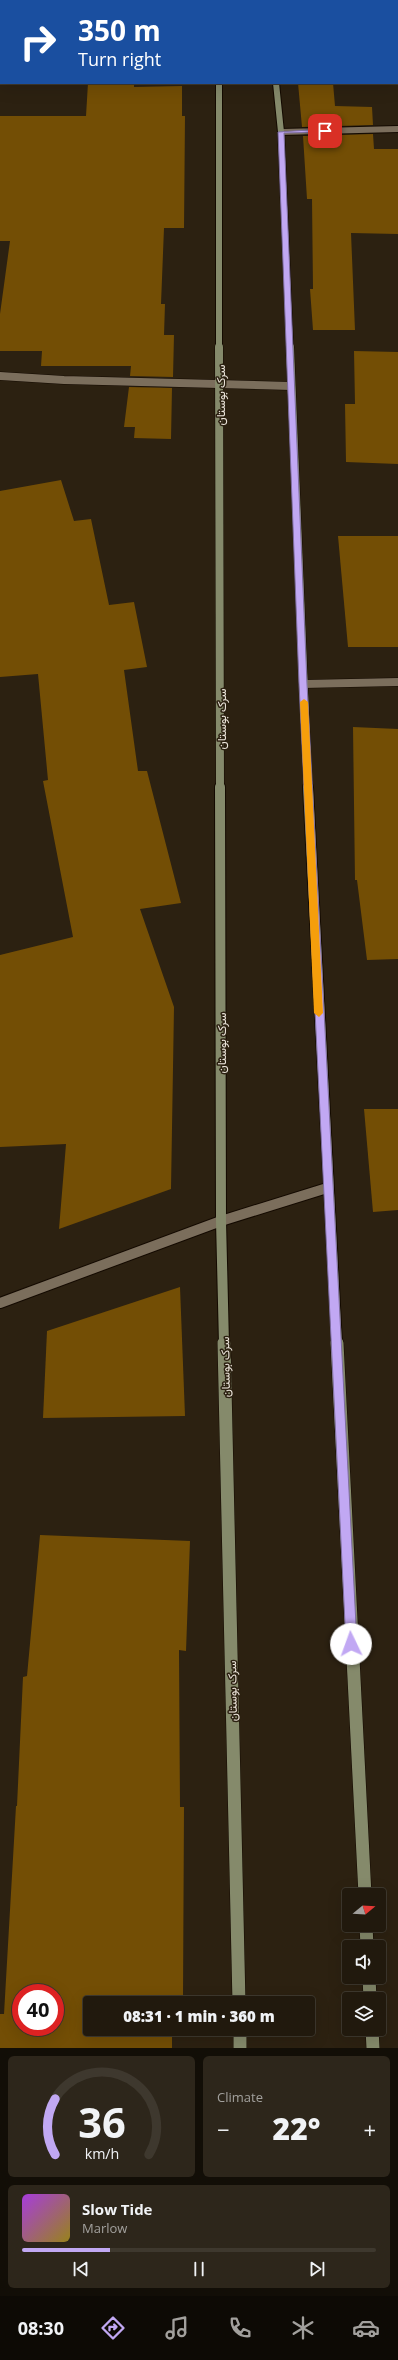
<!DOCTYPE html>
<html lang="en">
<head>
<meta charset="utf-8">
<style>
	:root { --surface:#21190d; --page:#2d261b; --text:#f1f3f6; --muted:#a2a09d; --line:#3e382e; --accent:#c1a8f3 }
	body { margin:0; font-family:"Open Sans",Vazirmatn,sans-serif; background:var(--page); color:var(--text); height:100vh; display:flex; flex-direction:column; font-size:15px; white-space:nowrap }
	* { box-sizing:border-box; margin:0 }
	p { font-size:13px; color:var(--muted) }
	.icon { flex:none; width:22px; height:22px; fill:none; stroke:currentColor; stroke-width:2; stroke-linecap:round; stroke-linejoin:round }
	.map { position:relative; height:2048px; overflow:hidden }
	.details { display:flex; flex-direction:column; gap:8px; padding:8px; background:#120e07; flex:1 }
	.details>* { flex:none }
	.top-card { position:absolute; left:0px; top:0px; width:398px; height:84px; box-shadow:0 4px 16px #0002,0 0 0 1px var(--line); background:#1a4fa0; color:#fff; overflow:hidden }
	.needle { width:26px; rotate:72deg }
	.controls { position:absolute; left:342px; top:1888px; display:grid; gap:8px }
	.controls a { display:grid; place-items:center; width:44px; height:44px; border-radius:4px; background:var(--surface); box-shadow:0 4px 16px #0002,0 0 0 1px var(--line); font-size:20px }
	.speed { position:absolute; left:12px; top:1984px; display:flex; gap:8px; font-size:20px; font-weight:700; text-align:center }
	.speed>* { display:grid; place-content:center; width:52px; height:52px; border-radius:50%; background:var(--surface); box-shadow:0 4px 16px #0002,0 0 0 1px var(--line); line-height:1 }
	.speed .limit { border:6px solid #d22; background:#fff; color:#111 }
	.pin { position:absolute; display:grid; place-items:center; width:34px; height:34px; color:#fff; margin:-17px; border-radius:8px; box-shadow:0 2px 6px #0006 }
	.me { position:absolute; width:44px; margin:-22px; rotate:357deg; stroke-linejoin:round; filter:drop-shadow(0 0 3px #0008) }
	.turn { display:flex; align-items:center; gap:14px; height:84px; padding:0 12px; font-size:18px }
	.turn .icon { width:52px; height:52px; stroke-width:2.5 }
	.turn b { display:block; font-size:28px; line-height:34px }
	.big { font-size:30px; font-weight:800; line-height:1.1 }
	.details .tile { flex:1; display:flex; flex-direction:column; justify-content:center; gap:6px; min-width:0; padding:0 14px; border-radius:6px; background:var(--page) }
	.details .dial { align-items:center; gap:0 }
	.dial svg { height:104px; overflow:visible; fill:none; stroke:var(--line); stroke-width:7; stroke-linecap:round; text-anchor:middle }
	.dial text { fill:var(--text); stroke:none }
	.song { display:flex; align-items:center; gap:12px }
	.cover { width:48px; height:48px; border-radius:6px; background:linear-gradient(135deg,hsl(280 70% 55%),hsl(50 70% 35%)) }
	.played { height:4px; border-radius:2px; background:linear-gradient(90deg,var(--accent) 25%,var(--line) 25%) }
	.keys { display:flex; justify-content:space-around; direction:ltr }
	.heat { display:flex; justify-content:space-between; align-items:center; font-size:22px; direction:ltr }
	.details .tiles { flex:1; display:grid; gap:8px; grid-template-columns:1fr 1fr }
	.tile:last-child { grid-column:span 2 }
	.trip { position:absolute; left:83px; top:1996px; width:232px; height:40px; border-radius:4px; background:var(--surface); box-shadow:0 4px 16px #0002,0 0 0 1px var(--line); font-weight:800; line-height:40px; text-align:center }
	.tabs { display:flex; height:64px; justify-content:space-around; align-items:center; background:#0d0a05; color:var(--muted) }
	.tabs .icon { width:28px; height:28px }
	.tabs .current { color:var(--accent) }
	.tabs b { font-size:18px; color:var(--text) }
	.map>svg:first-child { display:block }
	.building { fill:#734e05; fill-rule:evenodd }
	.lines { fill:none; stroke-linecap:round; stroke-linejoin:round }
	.street-far2-casing { stroke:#140a00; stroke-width:8 }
	.street-far1-casing { stroke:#140a00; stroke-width:9 }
	.street-casing { stroke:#140a00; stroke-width:12 }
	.secondary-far3-casing { stroke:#140a00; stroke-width:8 }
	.secondary-far2-casing { stroke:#140a00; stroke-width:9 }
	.secondary-far1-casing { stroke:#140a00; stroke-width:12 }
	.secondary-casing { stroke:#140a00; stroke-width:14 }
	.street-far2 { stroke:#7b6e5c; stroke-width:6 }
	.street-far1 { stroke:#7b6e5c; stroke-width:8 }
	.street { stroke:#7b6e5c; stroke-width:10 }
	.secondary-far3 { stroke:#858a6b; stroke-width:6 }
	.secondary-far2 { stroke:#858a6b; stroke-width:8 }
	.secondary-far1 { stroke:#858a6b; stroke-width:10 }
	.secondary { stroke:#858a6b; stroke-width:13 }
	.route { fill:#c1a8f3; stroke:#7d6d9e }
	.slow { fill:#f59e0b }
	.labels { text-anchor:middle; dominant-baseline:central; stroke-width:3; stroke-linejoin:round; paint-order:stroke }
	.street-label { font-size:12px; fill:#ebe4da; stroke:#2c2111 }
</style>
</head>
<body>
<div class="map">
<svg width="398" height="2048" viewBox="0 0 398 2048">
	<rect width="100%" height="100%" fill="#2c2111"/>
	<g class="building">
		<path d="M88,83H134V87L182,86V116H185L184,228H164L161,304H165L164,335H174L173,377L130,376L131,366H41L42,351H0V314L10,241H0V116H86Z"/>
		<path d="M298,83H333L335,106L372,107L373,125L302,127Z"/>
		<path d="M373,134L374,149H398V234L351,233L355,330H313L310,289H313L312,199H307L303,136Z"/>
		<path d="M354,351L398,352V464L346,462L345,404H355Z"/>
		<path d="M129,387L172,388L171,439L134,438L135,427H124Z"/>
		<path d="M61,480L74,521L91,519L109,605L134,602L147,667L124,670L138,771H147L181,903L140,909L174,1007L171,1189L59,1229L66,1144L0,1147V955L73,937L43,781L48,780L38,674L0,677V491Z"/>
		<path d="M338,536H398V647H348Z"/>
		<path d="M353,727L398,729V959L367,960L357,880H355Z"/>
		<path d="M364,1109H398V1210L373,1212Z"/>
		<path d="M180,1287L185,1416L43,1418L47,1331Z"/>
		<path d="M40,1535L190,1541L186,1651L179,1650L180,1807H184L183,1997H172V2003H90V2029H172V2048H0V2014H4L16,1806H17L23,1677L27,1676ZM21,1993H55V2027H21Z"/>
	</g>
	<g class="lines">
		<defs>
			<path id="street-far2" d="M281,132L398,129"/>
			<g id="street-far1">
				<path d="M0,376L64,380L291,386"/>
				<path d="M303,684L398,682"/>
			</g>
			<path id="street" d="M0,1303L221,1221L327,1188"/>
			<g id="secondary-far3">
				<path d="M219,83V348"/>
				<path d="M276,83L281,132L290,348"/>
			</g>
			<g id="secondary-far2">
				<path d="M219,347L220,788"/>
				<path d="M290,347L308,788"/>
			</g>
			<g id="secondary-far1">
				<path d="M220,787L221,1221L224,1344"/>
				<path d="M308,787L337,1344"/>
			</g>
			<g id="secondary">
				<path d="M224,1343L239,2003"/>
				<path d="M337,1343L365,1895"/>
				<path d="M366,1925L367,1947"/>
				<path d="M369,1977L370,1999"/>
				<path d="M240,2029V2048"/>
				<path d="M372,2029L373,2048"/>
			</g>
		</defs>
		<use href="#street-far2" class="street-far2-casing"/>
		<use href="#street-far1" class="street-far1-casing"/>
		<use href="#street" class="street-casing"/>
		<use href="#secondary-far3" class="secondary-far3-casing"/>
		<use href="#secondary-far2" class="secondary-far2-casing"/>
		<use href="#secondary-far1" class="secondary-far1-casing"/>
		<use href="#secondary" class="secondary-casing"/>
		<use href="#street-far2" class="street-far2"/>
		<use href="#street-far1" class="street-far1"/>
		<use href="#street" class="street"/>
		<use href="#secondary-far3" class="secondary-far3"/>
		<use href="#secondary-far2" class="secondary-far2"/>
		<use href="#secondary-far1" class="secondary-far1"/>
		<use href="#secondary" class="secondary"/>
	</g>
	<path class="route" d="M325,129L327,132L284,133L307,684L357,1644L355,1648L351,1649L347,1648L346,1644L299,684L278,132Z"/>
	<path class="slow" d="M304,699L308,702L323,1013L319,1017L314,1013L300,702Z"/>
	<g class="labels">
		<g class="street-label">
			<text transform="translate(220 395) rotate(-90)">سرک بوستان</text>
			<text transform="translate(221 719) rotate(-90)">سرک بوستان</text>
			<text transform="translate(221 1043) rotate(-90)">سرک بوستان</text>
			<text transform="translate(225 1367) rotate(-91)">سرک بوستان</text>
			<text transform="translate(232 1691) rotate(-91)">سرک بوستان</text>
		</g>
	</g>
</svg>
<div class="controls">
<a><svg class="needle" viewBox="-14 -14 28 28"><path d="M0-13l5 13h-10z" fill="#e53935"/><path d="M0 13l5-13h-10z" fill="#a2a09d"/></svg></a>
<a><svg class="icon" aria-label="sound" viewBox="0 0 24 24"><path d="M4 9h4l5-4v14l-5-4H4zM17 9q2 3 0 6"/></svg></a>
<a><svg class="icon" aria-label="layers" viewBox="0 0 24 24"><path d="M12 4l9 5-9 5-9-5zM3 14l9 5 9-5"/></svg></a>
</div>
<div class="speed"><div class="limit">40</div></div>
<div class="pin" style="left:325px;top:131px;background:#d93025"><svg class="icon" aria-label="arrive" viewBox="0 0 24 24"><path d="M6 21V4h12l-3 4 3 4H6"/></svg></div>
<svg class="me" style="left:351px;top:1644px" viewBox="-20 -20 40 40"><circle r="19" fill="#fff"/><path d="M0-13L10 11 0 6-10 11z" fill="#c1a8f3"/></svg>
<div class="trip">08:31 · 1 min · 360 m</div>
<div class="top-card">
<div class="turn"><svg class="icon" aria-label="right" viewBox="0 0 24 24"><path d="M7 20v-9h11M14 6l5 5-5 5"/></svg><div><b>350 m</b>Turn right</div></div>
</div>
</div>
<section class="details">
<div class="tiles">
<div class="tile dial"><svg viewBox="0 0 100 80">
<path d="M14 69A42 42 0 1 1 86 69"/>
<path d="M14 69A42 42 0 0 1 14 26" stroke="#c1a8f3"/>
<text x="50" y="56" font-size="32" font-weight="700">36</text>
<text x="50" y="72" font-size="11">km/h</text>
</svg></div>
<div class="tile"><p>Climate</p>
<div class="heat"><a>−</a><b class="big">22°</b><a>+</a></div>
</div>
<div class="tile">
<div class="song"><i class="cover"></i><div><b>Slow Tide</b><p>Marlow</p></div></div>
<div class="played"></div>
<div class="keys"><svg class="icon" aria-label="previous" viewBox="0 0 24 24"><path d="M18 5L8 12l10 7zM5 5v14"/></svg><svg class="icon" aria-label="pause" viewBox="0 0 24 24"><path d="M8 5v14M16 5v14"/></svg><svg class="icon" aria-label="next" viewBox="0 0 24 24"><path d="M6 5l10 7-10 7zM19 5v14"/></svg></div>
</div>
</div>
</section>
<nav class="tabs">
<b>08:30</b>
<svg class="icon current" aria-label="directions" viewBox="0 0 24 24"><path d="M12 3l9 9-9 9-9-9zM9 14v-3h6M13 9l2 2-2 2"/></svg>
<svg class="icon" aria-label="music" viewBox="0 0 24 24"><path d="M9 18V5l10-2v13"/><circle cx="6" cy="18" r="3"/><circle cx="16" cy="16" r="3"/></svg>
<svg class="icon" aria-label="phone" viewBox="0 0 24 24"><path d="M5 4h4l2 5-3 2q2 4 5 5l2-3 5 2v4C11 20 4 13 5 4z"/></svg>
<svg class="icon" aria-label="climate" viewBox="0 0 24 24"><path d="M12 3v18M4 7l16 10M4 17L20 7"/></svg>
<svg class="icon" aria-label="car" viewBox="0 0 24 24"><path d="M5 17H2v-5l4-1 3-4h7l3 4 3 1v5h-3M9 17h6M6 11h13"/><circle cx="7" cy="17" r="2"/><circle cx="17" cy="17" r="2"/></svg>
</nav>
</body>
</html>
